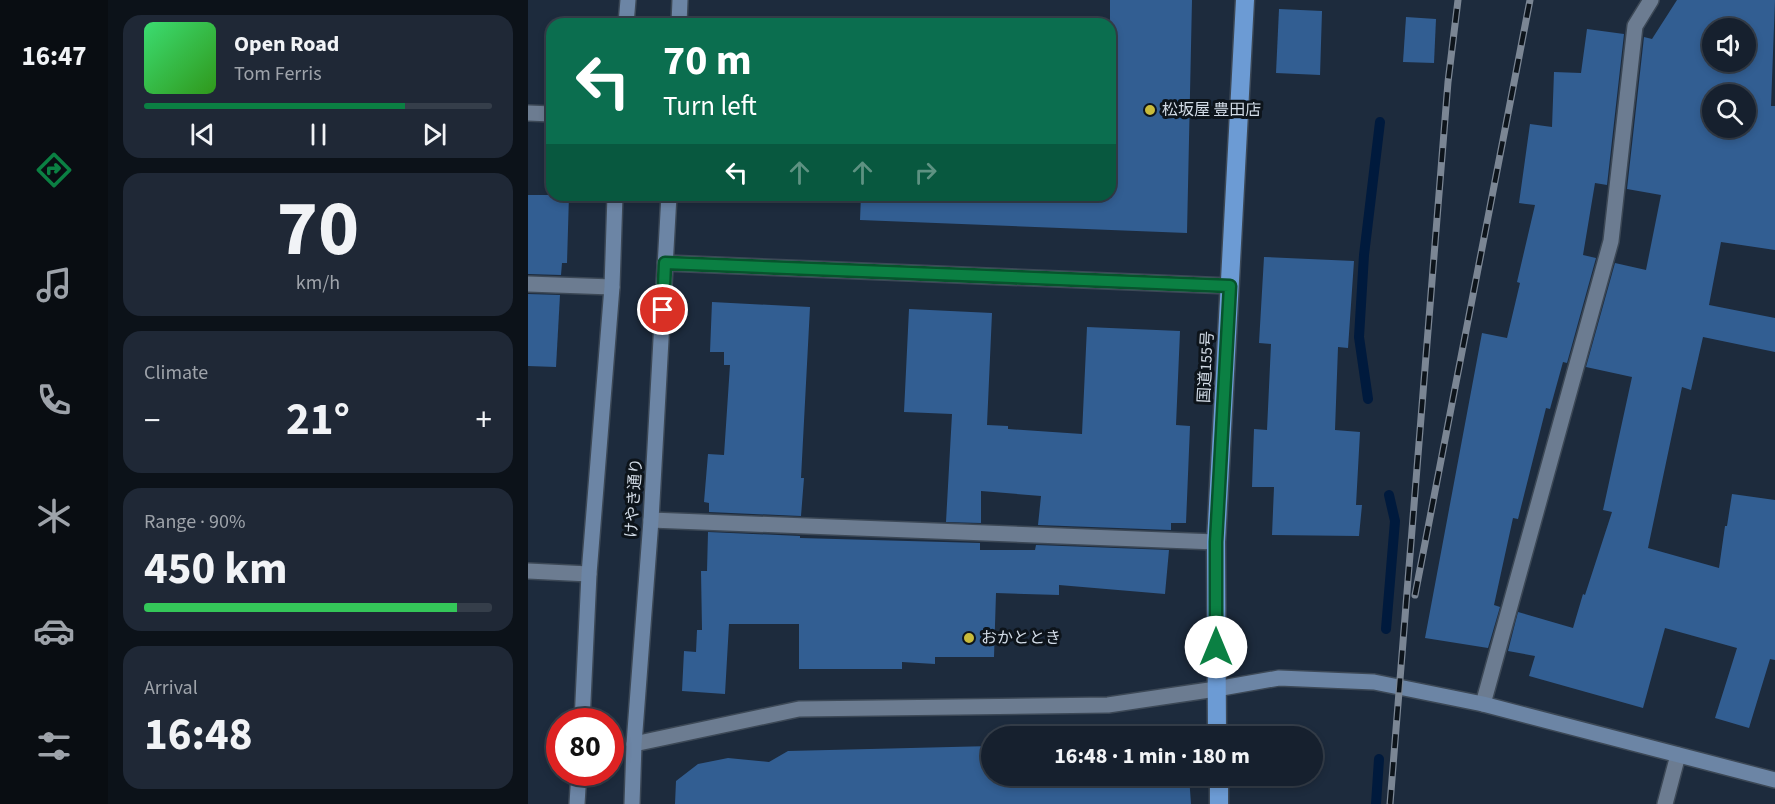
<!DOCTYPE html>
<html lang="en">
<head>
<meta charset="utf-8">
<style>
	:root { --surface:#16202e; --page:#1f2836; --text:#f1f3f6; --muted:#9ea3aa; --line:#353e4a; --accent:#0b8043 }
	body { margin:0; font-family:"Source Sans 3","Noto Sans JP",sans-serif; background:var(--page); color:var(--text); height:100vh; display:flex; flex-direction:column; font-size:22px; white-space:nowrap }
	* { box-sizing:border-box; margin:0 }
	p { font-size:20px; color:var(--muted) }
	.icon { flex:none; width:33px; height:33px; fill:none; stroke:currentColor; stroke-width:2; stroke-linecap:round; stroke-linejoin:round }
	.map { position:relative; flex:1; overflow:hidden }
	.drawer { display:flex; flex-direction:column; gap:15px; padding:15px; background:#0c1219; width:420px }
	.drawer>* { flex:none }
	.top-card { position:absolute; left:18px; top:18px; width:570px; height:183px; border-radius:18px; box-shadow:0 3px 9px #0003,0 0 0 2px var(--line); background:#0b6e4f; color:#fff; overflow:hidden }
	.controls { position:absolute; left:1174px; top:18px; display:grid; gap:12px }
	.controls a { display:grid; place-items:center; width:54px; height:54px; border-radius:50%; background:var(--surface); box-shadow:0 3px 9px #0003,0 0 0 2px var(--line); font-size:30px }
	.speed { position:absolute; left:18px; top:708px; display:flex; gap:12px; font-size:30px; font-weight:700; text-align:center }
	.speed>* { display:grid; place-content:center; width:78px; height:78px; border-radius:50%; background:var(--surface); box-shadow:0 3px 9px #0003,0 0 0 2px var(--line); line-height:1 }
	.speed .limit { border:9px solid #d22; background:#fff; color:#111 }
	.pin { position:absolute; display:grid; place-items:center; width:51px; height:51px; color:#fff; margin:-26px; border:3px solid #fff; border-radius:50%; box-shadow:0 2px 6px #0007 }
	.me { position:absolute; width:66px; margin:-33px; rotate:0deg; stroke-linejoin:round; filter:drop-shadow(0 0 4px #0008) }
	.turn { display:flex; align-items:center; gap:21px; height:126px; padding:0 18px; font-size:27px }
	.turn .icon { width:78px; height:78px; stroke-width:2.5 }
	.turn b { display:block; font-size:42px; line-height:51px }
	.lanes { display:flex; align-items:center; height:57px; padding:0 18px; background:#0003; justify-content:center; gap:30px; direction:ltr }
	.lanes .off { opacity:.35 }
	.big { font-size:45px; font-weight:700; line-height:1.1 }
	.drawer .card { flex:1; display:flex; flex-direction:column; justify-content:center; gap:9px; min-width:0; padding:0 21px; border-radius:18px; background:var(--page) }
	.drawer .dial { align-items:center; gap:0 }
	.dial b { font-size:78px; line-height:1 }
	.song { display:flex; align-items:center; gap:18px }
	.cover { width:72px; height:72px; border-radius:9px; background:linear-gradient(135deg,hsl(140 70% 55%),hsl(110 70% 35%)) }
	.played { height:6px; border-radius:3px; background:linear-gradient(90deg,var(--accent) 75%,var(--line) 75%) }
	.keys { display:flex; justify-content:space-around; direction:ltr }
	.heat { display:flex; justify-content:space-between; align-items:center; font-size:33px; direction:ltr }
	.charge { height:9px; border-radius:4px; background:linear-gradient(90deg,#34c759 90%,var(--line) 0) }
	.trip { position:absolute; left:453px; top:726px; width:342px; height:60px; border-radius:30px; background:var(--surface); box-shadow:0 3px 9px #0003,0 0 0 2px var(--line); font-weight:700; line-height:60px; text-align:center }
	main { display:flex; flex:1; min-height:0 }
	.menu { display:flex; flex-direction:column; width:108px; justify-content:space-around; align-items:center; background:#090d12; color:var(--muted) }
	.menu .icon { width:42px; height:42px }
	.menu .selected { color:var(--accent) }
	.menu b { font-size:27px; color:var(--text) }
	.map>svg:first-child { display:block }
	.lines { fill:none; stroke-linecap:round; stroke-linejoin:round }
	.stream { stroke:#001a3d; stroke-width:10 }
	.building { fill:#325e92; fill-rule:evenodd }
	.street-casing { stroke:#3c4856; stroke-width:18 }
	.secondary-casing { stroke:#3c4856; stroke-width:18 }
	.highway-casing { stroke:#3c4856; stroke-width:21 }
	.street { stroke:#6c7c91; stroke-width:15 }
	.secondary { stroke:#6c85a5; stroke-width:15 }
	.highway { stroke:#6c9bd4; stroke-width:18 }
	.rail-casing { stroke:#7b8694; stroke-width:7 }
	.rail { stroke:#0d141b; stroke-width:4.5; stroke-dasharray:14; stroke-linecap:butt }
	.route-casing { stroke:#07532c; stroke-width:15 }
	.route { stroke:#0b8043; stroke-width:10 }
	.poi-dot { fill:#c8bb3b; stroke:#0d141b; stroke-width:2 }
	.labels { text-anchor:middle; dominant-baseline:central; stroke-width:6; stroke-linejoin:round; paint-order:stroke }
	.poi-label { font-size:16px; fill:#d3dce7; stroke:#0d141b; text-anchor:start }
	.street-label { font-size:16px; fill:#d3dce7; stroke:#0d141b }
</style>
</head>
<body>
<main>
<nav class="menu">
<b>16:47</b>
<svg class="icon selected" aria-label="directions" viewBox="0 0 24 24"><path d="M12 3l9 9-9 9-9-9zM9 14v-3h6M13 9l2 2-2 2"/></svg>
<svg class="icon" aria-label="music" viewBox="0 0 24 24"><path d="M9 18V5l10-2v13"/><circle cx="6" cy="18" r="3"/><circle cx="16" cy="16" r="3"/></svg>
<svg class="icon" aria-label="phone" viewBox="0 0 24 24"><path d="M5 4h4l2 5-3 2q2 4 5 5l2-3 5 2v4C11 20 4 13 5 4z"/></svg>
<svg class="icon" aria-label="climate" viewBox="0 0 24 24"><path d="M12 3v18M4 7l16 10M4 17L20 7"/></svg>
<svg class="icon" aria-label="car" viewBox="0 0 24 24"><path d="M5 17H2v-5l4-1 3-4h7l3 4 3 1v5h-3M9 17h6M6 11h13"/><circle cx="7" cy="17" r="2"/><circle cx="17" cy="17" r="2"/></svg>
<svg class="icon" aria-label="filters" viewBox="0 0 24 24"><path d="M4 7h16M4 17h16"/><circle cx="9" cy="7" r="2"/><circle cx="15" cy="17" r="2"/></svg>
</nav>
<section class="drawer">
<div class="card">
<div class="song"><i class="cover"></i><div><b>Open Road</b><p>Tom Ferris</p></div></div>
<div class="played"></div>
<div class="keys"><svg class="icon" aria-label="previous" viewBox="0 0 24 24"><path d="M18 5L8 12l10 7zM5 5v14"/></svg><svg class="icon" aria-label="pause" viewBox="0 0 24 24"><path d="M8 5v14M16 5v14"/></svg><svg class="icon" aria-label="next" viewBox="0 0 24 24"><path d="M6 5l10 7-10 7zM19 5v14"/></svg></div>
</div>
<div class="card dial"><b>70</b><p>km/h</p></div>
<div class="card"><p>Climate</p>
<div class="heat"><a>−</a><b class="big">21°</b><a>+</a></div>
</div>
<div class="card"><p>Range · 90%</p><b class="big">450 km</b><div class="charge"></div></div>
<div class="card"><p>Arrival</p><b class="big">16:48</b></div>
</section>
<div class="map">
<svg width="1247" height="804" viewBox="0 0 1247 804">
	<rect width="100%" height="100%" fill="#1d2b3d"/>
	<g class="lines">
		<g class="stream">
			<path d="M840,399L831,337L836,255L852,122"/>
			<path d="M858,629L867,521L861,495"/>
			<path d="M848,804L851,759"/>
		</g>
	</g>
	<g class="building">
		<path d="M582,0H664L659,233L332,220L333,195H582Z"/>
		<path d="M1149,0H1247L1243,106H1247V250L1193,242L1181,305L1247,318V352L1175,337L1163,390L1154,387L1120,548L1191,568L1197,526H1199L1204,494L1247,500V660L1242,659L1221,728L1187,718L1209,648L1137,628L1115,708L1001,676L1007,656L980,651L990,612L1045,628L1055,594L1057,595L1084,512L1075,510L1104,377L1058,367L1087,263L1118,270L1133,195L1099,189L1116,37L1124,39ZM1185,28H1218V62H1185ZM1185,94H1218V128H1185Z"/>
		<path d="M751,9L794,11L792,75L748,73Z"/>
		<path d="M878,17L908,19L906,63L875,62Z"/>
		<path d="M1059,29L1096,34L1079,185L1067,183L1055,255L1068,258L1039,363L1035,362L1022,409L1018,408L990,519L985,518L966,605L972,607L960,648L897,638L954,333L979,338L992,283L989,282L1007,205L991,203L1002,124L1024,127L1026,72L1053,73Z"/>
		<path d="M0,195H41L39,263H34L33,275L0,274Z"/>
		<path d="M736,257L826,261L820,348L810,347L807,430L832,432L828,505H834L831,536L744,535L746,487H724L726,429L739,430L743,344L731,343Z"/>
		<path d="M0,294L32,295L28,367L0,366Z"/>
		<path d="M184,302L282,307L273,478H276L273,516L181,512V503L176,502L180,454L196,455L202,365H196V352H182Z"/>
		<path d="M381,309L464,313L459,425L480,426V429L554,434L559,327L652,331L648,425L662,426L658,523H643V530L510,525L513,496L453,491V523L418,522L424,414L376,412Z"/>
		<path d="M180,532L272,536V538L452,543V550H507L508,545L641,550L637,594L531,585V595L468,593L466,657H407V664L374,662V669H271V624H201L197,694L154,691L156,651L168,652L169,630H174L173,571H179Z"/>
		<path d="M464,746V776H661L663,804H147L148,781L170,764L200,758L241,762L260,751Z"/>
	</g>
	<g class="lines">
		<defs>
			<g id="street">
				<path d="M0,113L24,114"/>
				<path d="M137,263L702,286"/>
				<path d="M0,284L84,287"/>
				<path d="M123,520L688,542"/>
				<path d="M0,571L61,574"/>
				<path d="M955,704L1083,241L1107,26L1123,0"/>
				<path d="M106,744L271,709L580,705L688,689"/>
				<path d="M1137,804L1150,755"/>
			</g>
			<g id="secondary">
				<path d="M98,24L100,0"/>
				<path d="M151,24L152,0"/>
				<path d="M688,689L751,678L846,682L955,704L1247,780"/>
				<path d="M54,722L61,574L84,287L87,195"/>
				<path d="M49,804L51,772"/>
				<path d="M104,804L106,744L123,520L141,195"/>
			</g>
			<g id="highway">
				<path d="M689,736L688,542L717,0"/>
				<path d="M691,776V804"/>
			</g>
		</defs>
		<use href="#street" class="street-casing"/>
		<use href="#secondary" class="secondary-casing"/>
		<use href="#highway" class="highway-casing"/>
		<use href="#street" class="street"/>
		<use href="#secondary" class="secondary"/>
		<use href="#highway" class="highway"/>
		<defs>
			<g id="rail">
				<path d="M887,595L1002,0"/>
				<path d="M862,804L920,82L930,0"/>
			</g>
		</defs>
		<use href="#rail" class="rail-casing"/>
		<use href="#rail" class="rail"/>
	</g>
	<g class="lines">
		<defs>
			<path id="route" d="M135,310L137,263L702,286L688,542V647"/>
		</defs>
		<use href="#route" class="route-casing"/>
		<use href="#route" class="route"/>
	</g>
	<g class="poi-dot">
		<circle cx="622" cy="110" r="6"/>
		<circle cx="441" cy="638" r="6"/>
	</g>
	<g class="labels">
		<g class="poi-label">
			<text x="634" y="110">松坂屋 豊田店</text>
			<text x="453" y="638">おかととき</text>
		</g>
		<g class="street-label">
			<text transform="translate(678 367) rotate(-87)">国道155号</text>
			<text transform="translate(106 498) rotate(-86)">けやき通り</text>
		</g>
	</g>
</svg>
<div class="controls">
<a><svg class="icon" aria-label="sound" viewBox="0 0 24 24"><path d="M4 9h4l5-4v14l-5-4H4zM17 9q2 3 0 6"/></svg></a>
<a><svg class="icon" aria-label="search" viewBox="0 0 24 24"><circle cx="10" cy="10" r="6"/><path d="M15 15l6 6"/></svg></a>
</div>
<div class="speed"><div class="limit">80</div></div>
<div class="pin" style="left:135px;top:310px;background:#d93025"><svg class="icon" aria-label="arrive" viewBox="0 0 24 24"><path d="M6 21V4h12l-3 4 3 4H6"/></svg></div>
<svg class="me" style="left:688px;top:647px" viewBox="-20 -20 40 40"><circle r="19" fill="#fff"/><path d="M0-13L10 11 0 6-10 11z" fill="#0b8043"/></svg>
<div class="trip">16:48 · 1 min · 180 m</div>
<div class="top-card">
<div class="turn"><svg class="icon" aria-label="left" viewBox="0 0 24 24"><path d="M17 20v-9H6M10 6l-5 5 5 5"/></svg><div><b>70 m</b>Turn left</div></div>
<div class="lanes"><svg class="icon" aria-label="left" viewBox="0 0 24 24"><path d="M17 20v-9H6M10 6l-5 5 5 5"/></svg><svg class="icon off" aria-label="ahead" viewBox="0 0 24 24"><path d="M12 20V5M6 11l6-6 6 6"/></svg><svg class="icon off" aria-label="ahead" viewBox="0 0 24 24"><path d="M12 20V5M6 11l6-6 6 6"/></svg><svg class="icon off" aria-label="right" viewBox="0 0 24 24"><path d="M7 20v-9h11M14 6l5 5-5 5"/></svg></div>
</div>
</div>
</main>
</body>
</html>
